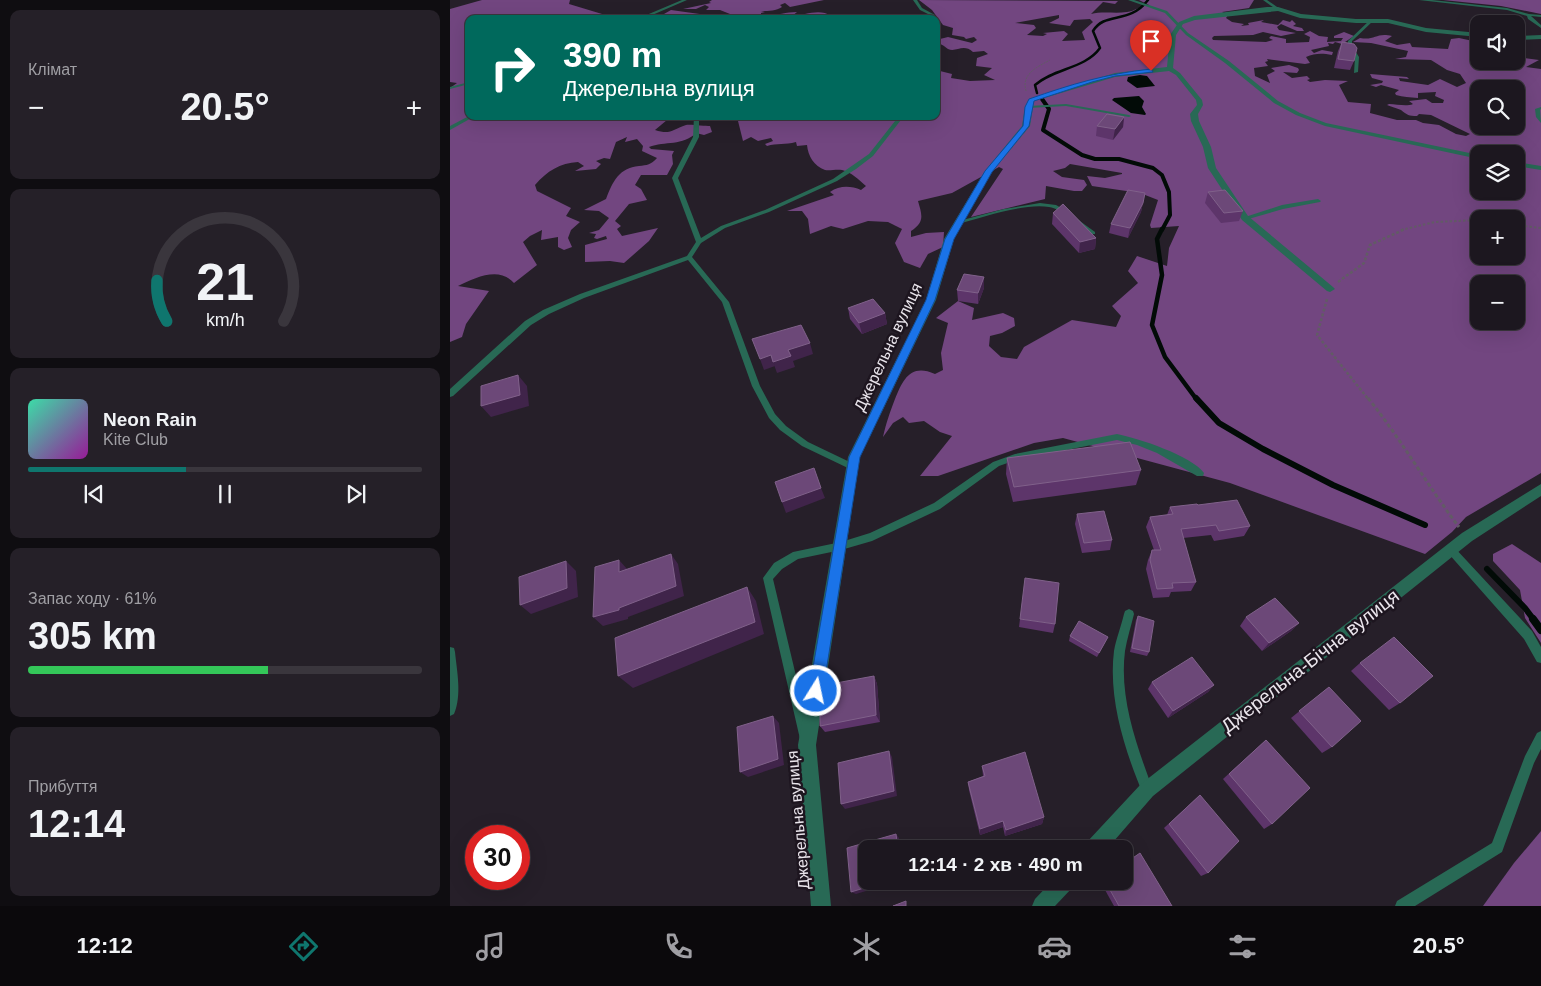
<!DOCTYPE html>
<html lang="uk">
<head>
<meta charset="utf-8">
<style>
	:root { --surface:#1c171f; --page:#252028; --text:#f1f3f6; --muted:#a09fa4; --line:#3a363d; --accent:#0f766e }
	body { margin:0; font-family:Helvetica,sans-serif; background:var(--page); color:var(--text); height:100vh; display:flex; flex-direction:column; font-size:19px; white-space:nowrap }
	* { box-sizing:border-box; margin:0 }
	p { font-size:16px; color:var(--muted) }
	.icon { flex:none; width:28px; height:28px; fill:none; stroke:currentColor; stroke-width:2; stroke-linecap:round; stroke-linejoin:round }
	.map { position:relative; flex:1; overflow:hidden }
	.drawer { display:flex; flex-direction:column; gap:10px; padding:10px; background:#0f0d11; width:450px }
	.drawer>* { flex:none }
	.banner { position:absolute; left:15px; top:15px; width:475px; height:105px; border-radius:10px; box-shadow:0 5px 20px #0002,0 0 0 1px var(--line); background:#00695c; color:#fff; overflow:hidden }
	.fabs { position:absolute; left:1020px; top:15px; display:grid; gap:10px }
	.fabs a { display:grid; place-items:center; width:55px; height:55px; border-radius:10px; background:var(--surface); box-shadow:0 5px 20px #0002,0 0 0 1px var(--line); font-size:25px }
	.speed { position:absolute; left:15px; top:825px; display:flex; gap:10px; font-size:25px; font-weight:700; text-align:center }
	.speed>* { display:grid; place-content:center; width:65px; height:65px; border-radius:50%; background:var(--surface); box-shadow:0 5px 20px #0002,0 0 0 1px var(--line); line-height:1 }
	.speed .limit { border:8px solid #d22; background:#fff; color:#111 }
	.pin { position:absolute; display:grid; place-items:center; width:42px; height:42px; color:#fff; margin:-51px -21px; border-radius:50% 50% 50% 0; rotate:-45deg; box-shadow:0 0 5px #0007 }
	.pin .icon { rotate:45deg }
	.me { position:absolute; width:55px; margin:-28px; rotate:10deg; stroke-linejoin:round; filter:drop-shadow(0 0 4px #0008) }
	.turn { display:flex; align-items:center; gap:18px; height:105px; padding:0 15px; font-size:22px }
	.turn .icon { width:65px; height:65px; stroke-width:2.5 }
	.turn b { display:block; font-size:35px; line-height:42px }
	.big { font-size:38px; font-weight:700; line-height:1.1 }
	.drawer .widget { flex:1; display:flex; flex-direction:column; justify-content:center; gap:8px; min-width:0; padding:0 18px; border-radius:10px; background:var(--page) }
	.drawer .dial { align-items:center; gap:0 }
	.dial svg { height:130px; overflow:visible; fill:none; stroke:var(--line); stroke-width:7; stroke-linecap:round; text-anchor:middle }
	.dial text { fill:var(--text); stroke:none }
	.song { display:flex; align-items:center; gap:15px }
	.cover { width:60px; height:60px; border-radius:8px; background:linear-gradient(135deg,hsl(160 70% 55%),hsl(300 70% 35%)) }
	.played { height:5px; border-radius:2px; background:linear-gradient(90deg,var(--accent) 40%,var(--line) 40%) }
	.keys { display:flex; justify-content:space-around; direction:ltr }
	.heat { display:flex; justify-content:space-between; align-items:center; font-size:28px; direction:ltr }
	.charge { height:8px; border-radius:4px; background:linear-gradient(90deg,#34c759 61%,var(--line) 0) }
	.trip { position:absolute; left:408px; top:840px; width:275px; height:50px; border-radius:10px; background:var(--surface); box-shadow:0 5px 20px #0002,0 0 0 1px var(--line); font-weight:700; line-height:50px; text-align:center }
	.tab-bar { display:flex; height:80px; justify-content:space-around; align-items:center; background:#0b090c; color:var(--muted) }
	.tab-bar .icon { width:35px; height:35px }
	.tab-bar .active { color:var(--accent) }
	.tab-bar b { font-size:22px; color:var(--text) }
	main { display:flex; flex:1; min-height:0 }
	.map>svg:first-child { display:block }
	.forest { fill:#724680; fill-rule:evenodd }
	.water { fill:#020b07 }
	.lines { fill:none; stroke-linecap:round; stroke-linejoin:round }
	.stream-far4 { stroke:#020b07; stroke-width:2.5 }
	.stream-far3 { stroke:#020b07; stroke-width:4 }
	.stream-far2 { stroke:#020b07; stroke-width:4.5 }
	.stream-far1 { stroke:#020b07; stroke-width:6 }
	.stream { stroke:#020b07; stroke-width:8 }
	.path-far3 { stroke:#625b65; stroke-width:1; stroke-dasharray:2 1; stroke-linecap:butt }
	.path-far2 { stroke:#625b65; stroke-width:2; stroke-dasharray:2.5 2; stroke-linecap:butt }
	.path-far1 { stroke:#625b65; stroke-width:2.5; stroke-dasharray:3 2; stroke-linecap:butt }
	.path { stroke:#625b65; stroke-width:3; stroke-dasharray:4 2.5; stroke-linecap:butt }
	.service { fill:#286955; fill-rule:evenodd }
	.minor { fill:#286955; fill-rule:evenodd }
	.wall { fill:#5d356a }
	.shaded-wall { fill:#40244a }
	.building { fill:#6c4878; stroke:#80618a }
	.route { fill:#1a73e8; stroke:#114b97 }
	.labels { text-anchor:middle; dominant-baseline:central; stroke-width:5; stroke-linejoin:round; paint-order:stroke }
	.street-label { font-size:16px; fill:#eae5ec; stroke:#1d151f }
	.near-street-label { font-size:19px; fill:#eae5ec; stroke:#1d151f }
</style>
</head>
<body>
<main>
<section class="drawer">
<div class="widget"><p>Клімат</p>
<div class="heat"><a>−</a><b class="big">20.5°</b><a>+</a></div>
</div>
<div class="widget dial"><svg viewBox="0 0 100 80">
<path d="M14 69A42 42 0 1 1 86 69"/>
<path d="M14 69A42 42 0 0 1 8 44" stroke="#0f766e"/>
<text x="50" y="56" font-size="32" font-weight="700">21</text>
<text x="50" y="72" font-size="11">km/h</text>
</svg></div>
<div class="widget">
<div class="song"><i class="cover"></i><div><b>Neon Rain</b><p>Kite Club</p></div></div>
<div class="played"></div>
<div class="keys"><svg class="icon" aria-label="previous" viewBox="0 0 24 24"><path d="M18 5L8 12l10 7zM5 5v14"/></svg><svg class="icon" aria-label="pause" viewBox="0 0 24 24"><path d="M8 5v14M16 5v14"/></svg><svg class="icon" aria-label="next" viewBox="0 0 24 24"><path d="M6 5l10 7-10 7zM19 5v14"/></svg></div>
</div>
<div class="widget"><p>Запас ходу · 61%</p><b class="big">305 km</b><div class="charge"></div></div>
<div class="widget"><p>Прибуття</p><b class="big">12:14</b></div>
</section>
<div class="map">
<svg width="1091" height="906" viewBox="0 0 1091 906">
	<rect width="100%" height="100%" fill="#261f29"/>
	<g class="forest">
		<path d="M32,0H120L119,4L162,17V19H19V116H199L217,120L205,130C220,135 222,130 236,125C239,124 255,126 260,126L262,132L254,135L246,133C233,146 215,141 199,147L201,149L224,151L222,155L223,164L217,175H191L185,185L191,189L197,200L179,204L165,221L171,226L167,229L172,236L208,228L199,241L174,263L160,261L135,262V245L157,239L156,236L147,239L144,238L146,234L139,233L149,230L159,218L149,211L134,210L156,199C163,181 169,168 189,166C197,165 201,165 207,158L192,151L193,146L187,139L175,142L177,137L166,142L160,159L154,158L146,161L151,164L146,169L125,171L134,166L128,162C110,163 97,171 85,185L87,191L121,208L116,216L130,222L121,230L118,238L122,247L114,250L108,247V237L91,240L92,230L80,236L73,242L87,265L64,283C49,266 25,278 8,286L39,291L16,324L12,337L0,342V88L7,83L0,82V9Z"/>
		<path d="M262,0H374L340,7L335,3L330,5L332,7C326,11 318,11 311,11L315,12L311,13V15C324,17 334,12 347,12L342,16C355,15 370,8 381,16L378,19H272L280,14L270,10H256L259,7L255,5L246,9H233L261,3L259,2Z"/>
		<path d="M469,0L668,1L665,4L653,2L641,14C653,11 665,14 677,12C685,11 690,6 699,5L689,0H804L799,8L772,12L778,15L776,18L782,22L794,24L791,26L799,25L798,23L814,20L811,22L828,25L833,20L840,22L842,20L846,24L843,26L852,28L854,31H847L831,24L827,27L829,30L846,33L831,36L813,32L803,35L764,36L762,38L763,40L816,42L823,40L819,38L821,36L836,39V43L859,42L860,37L854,34L860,31L869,36L878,37L877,42L891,41L893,38H884V36L894,32L904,36L892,44L885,42L883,44L878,43L879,46L861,50L864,53L872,50L883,52L882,55C872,53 865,53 856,57L860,63L855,64L817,59L818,61L815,62L818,66L804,68L805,76L820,83L817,75L825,71L821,68L839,65L848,68L849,70L847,73L833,72L842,78L857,76L860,79L857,80L860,82L875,80L898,81L889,85L898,102L921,104L920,113L947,120H966L973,123L989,125L1006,134L1016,136L1020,134L981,115L969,114L967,116C959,116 957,115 951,110C947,108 941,107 937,105L939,104C947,104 956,107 963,104L959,101L976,99L982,103H993L994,100L985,96L986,92L968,93V98C960,97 953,97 946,95L945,93L949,90L931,85L926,87L920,85L932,83L933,81L922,78L920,74L957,77L959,79L949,78L950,81L978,85L990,79L1007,87L1016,83L1010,74L997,70L981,60L945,59L956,57L958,51L921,43L903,42L910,38C925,41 926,32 942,36L935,41L947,45L960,43L962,47L998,49L1001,39L1009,38L1023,41L1020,42L1029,48V61H1066V57L1089,60L1076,67L1091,69V473L1016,517L1002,532L975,554L780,483L613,438L584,443L488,476H470L502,436L490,432L474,421L459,423L453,417L443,423L433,437C436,423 440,412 445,399C453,379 461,363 485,374L493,370L491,353L498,323L486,318L508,301L524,308L522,320L553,313L564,318L565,326L552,333L540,336L539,346L551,357L567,359L574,347L622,320L666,327L671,316L662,306L688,283L678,271L687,256L717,266L719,248L729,226L701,228L700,225L708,200L690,193L642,186L637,176L655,178L672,174V173L620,164L615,168L603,171L612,177L634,180L637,185L632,191H624L596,186L595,199L521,217L553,169L549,167L502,193L468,201C472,215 475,222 461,231V237L476,233L494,232L493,247L478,254L470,268L454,262L445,243L452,229L438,222L418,221L393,229L381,226L360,234L358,219L352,211H337L384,195L380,192C390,185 401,186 411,190L416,186C409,180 401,172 392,170C386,169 380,171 375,170C364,166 358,156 357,145L347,146L346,142C335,145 327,143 317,146L315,144L323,141L321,138L308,141L301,137L293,141L287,117L486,116V70L502,74L501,78L520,81L545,80L534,75L542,68L526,66L527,58L538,54L534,51L523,52C513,43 506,53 498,49C494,46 492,44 486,43V40L498,37L522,43L527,40L524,37L516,39L514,37L502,35L503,28L493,25L482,10ZM609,15V18L599,23L620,26L624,20L640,19L643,22L632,32L635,40L612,41L618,34L614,31L593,33L597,34L593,36L577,35L586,28L584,25L565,23ZM1029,89H1066V126H1029ZM1029,154H1066V191H1029ZM1029,219H1066V256H1029ZM1029,284H1066V321H1029Z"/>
		<path d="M993,0H1091V14L1051,6Z"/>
		<path d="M221,10L264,16V19H219L224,16L214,14Z"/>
		<path d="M1062,544L1091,563V643L1075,618L1070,590L1043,561V554Z"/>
		<path d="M1091,831V906H1033L1064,863Z"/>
	</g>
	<g class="water">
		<path d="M690,75L697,76L705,86L687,88L677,81L678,77Z"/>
		<path d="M689,96L694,101L692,107L696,114L695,115L681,113L662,100L664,98Z"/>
	</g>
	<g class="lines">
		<path class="stream-far4" d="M587,93L585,85C604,68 635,69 650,48L643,31C655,11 679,25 698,0"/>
		<path class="stream-far3" d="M592,99L599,109L593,130L632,155L645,159H669L703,168L712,175L719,192L720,215L712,230"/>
		<path class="stream-far2" d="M712,229L707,239L712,275L702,325L715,357L747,400"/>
		<g class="stream-far1">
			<path d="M746,398L769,423L813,449L883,485L975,525"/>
			<path d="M1037,569L1075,608L1084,620"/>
		</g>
		<path class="stream" d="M1083,619L1091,630"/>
		<path class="path-far3" d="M576,91C571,74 587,67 600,60"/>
		<g class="path-far2">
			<path d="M1066,225L1091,228"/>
			<path d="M951,230L985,222L1029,220"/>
		</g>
		<g class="path-far1">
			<path d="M888,282L914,263L920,245L955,229"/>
			<path d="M877,299L867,335L919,400"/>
		</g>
		<path class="path" d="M918,398C951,439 977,485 1009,527"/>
		<g class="service">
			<path d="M232,0H237L193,19H187Z"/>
			<path d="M463,0H467L472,8L485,15V19H481L482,16L470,10Z"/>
			<path d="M678,0H684L717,11L738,33L779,61L828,101L850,113L876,123L1029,155V159L875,126L846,115L824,103L775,63L736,35L715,13Z"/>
			<path d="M813,0H817L830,9L827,10Z"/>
			<path d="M969,0H982L1057,8L1079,14L1091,15V17L1081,16L1091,25V28L1078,19L1077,16L1057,10Z"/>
			<path d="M920,20L923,21L902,41V46L909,57L908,72L904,73L905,57L898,46V41Z"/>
			<path d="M19,82V84L0,89V87Z"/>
			<path d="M616,104L679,115L681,116L679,117L616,106L578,108L576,107L578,106Z"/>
			<path d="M1091,107V109L1090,110L1091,123L1086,117L1085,109Z"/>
			<path d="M19,116H25L0,130V126Z"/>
			<path d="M244,116H249V137L228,178L251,238L271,226L315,210L383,179L419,154L449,116H454L423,156L406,169L387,181L319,212L275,228L251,243L242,257L279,302L310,386L325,414L336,426L358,442L406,465L407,467L406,469H400L352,446L330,430L319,418L302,386L272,302L238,260L134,298L99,314L81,325L3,396L0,397V389L75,321L93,310L130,294L237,256L246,242L222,178L243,137Z"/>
			<path d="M1066,162L1091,166V170L1066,166Z"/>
			<path d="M868,199L871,201L870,202L833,209L795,220L792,218L832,205Z"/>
			<path d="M590,203L606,205L620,213L617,215C611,212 606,208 599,207C574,203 533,217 508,224L505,222L554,209Z"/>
			<path d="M627,219L645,232V234H641L625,222V220Z"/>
			<path d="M667,434C688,438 742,456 754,473L753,476H747L707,453L687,445L667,440L566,460L549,466L490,509L422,541L391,550L348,559L332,569L323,579L360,735L358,739L354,741L350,739L313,578L324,563L343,552L391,542L420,533L484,503L543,462L565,454Z"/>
			<path d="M1001,546L1004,547L1082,631L1091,647V663L1087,662L1074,639L998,553L996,550L998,547Z"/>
			<path d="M679,609L683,611L684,614C681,626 677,639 675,651C669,699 687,746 703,790L701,794L697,796L693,794C675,751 658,699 664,651C666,639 671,627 674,614L675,611Z"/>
			<path d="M0,647L4,648L5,652C7,672 12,695 4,714L0,716Z"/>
			<path d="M1091,731V749L1084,763L1052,852L965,906H945L947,901L1042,843L1075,756L1087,733Z"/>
		</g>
		<g class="minor">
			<path d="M817,7H828L851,14L906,19H938L976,28L1029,33V37L976,32L938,23H906L850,18L828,11L745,20L733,24L726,35L723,68L730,73L752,100L753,105L748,114L749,121L761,147L766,168L798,216L883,287L885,289L880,292L877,291L792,220L758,168L753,147L741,121L740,114L747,105L746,100L726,75L719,71L665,77L584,101L580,126L542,172L504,239L486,300L410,457L366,745L381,906H361L348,745L398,457L476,300L494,239L535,171L572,126L575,107L579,99L665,73L717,67L720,35L729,22L744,16Z"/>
			<path d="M1091,35V39L1066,40V36Z"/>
			<path d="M1091,484V496L1022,541L703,796L657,849H635L637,842L691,784L1012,533Z"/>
			<path d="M602,881H625L622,888L605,906H582L585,899Z"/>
		</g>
	</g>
	<g class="wall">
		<path d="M892,42L904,61L900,70L884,68L888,51Z"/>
		<path d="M674,117L673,127L663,140L646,136L647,126Z"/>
		<path d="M758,192L793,211L789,221L771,223L755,203Z"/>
		<path d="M695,193L691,212L678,238L659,233L661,224Z"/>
		<path d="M603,213L646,238L645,249L629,253L602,224Z"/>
		<path d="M534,277V288L528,304L508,301L507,290Z"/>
		<path d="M398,308L435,313L437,324L412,334L400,319Z"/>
		<path d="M557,458L691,470L686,485L563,502L556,474Z"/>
		<path d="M748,505L800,526L794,536L764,541L761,535L733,538L746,582L741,591L721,592L719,597L703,598L696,569L698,560L702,550H704L696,527L700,517L717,515L720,507Z"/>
		<path d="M627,514L662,540L660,550L632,553L625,524Z"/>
		<path d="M688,616L699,652L697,656L680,652L686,620Z"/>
		<path d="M796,617L849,623L841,631L812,651L790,626Z"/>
		<path d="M570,619L605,624L603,633L569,627Z"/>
		<path d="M620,636L658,637L647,657L619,641Z"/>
		<path d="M910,663L950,703L939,710L901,671Z"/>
		<path d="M424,676L427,684L430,722L375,732L370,726L387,705Z"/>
		<path d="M702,682L764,685L758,692L718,718L698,689Z"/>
		<path d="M879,687L882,747L872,753L841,718Z"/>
		<path d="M816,740L822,824L814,829L773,779Z"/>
		<path d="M532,766L594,817L592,824L555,836L553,827L530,835L519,790L518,782L533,776Z"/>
		<path d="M750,795L758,873L751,876L714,828Z"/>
		<path d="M650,881H674L722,906H664Z"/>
	</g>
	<g class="shaded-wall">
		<path d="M674,117L673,127L663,140L665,129Z"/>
		<path d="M695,193L691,212L678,238L680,228Z"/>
		<path d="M646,238L645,249L629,253L630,242Z"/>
		<path d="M534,277V288L528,304V293Z"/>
		<path d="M435,313L437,324L412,334L409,323Z"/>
		<path d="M360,343L363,354L343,361L345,367L327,373L323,362L338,350Z"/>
		<path d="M321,355L325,366L314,370L310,359Z"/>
		<path d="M68,375L77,386L79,406L41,417L31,406Z"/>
		<path d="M371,488L375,498L336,513L332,502Z"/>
		<path d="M221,554L228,564L234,596L178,617V619L153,626L143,617L169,608Z"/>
		<path d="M169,560L178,570L169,572Z"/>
		<path d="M116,561L126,571L128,597L81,614L70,605Z"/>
		<path d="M297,587L306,601L314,634L183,688L168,676Z"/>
		<path d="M849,623L841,631L812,651L819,643Z"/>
		<path d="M424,676L427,684L430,722L426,715Z"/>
		<path d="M764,685L758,692L718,718L723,711Z"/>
		<path d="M323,716L329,723L334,765L298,777L290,772Z"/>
		<path d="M439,751L442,757L447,796L395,809L391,804Z"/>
		<path d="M594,817L592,824L555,836L556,830Z"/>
		<path d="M553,821V827L530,835V829Z"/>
		<path d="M446,834L449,838L450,849H448Z"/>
		<path d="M437,881H449L406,894L401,892Z"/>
	</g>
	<g class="building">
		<path d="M892,42L904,44L907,48L904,61L888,59Z"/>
		<path d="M657,114L674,117L665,129L647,126Z"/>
		<path d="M678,190L695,193L693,203L680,228L661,224Z"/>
		<path d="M775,190L793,211L774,213L758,192Z"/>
		<path d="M613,204L646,238L630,242L603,213Z"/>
		<path d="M514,274L534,277L528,293L507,290Z"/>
		<path d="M423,299L435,313L409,323L398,308Z"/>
		<path d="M351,325L360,343L338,350L341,356L323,362L321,355L310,359L302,339Z"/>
		<path d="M68,375L70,395L31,406V386Z"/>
		<path d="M680,442L691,470L564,487L557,458Z"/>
		<path d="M364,468L371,488L332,502L325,482Z"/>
		<path d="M787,500L800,526L769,531L766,525L731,529L746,582L722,583L723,588L707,589L700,560L702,550H711L700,517L723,514L720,507L747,504L748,505Z"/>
		<path d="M654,511L662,540L634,543L627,514Z"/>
		<path d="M221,554L226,586L169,608V610L143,617L145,567L169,560V572Z"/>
		<path d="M116,561L117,588L70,605L69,577Z"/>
		<path d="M575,578L609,583L605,624L570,619Z"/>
		<path d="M297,587L305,622L168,676L165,638Z"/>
		<path d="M825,598L849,623L819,643L796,617Z"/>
		<path d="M688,616L704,621L699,652L682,648Z"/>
		<path d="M629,621L658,637L649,653L620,636Z"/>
		<path d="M944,637L983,676L950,703L910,663Z"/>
		<path d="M742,657L764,685L723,711L702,682Z"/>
		<path d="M424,676L426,715L370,726V708L387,705L386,683Z"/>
		<path d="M879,687L911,721L882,747L849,711Z"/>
		<path d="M323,716L328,759L290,772L287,727Z"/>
		<path d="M816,740L860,788L822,824L779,774Z"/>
		<path d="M439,751L444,791L391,804L388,763Z"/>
		<path d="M575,752L594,817L556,830L553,821L530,829L518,782L535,776L532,766Z"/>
		<path d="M750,795L789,841L758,873L719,824Z"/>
		<path d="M446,834L448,849H416V881H437L401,892L397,848Z"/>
		<path d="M690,853L722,906H669L655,881H674V864Z"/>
		<path d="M456,901V906H443Z"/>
	</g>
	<path class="route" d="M701,69L703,72L665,76L642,82L584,101L579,126L542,172L504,239L485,300L410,457L373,691L371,696L366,698L361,696L359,691L399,457L476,300L495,239L535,171L573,126L575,107L579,99C622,84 655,74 701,69Z"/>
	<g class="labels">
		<g class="street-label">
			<text transform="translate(438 347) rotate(-65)">Джерельна вулиця</text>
			<text transform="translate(348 820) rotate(-95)">Джерельна вулиця</text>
		</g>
		<g class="near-street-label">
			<text transform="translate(860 661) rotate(-38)">Джерельна-Бічна вулиця</text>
		</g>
	</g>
</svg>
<div class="fabs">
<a><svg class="icon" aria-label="sound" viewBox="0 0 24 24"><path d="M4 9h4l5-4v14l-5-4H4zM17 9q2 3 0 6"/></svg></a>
<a><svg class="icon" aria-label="search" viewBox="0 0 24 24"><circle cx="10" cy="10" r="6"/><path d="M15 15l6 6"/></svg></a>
<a><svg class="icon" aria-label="layers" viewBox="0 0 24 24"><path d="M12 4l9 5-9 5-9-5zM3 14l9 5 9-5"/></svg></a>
<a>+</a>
<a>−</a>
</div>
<div class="speed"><div class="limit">30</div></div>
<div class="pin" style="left:701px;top:71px;background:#d93025"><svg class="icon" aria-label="arrive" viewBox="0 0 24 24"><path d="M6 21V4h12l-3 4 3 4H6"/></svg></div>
<svg class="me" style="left:366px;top:691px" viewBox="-20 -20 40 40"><circle r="17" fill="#1a73e8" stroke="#fff" stroke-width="3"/><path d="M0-11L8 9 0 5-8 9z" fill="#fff"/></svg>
<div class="trip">12:14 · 2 хв · 490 m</div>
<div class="banner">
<div class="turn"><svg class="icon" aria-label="right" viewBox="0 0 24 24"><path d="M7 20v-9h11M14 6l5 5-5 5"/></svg><div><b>390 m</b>Джерельна вулиця</div></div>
</div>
</div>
</main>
<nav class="tab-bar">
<b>12:12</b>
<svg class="icon active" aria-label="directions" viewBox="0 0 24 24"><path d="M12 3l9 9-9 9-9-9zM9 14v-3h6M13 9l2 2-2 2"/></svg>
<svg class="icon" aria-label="music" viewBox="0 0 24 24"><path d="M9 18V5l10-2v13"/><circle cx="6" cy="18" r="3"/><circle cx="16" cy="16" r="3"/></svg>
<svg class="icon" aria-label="phone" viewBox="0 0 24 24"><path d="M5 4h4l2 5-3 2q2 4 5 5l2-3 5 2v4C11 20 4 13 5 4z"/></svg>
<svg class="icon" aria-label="climate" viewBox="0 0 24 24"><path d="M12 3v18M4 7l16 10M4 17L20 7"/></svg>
<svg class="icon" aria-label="car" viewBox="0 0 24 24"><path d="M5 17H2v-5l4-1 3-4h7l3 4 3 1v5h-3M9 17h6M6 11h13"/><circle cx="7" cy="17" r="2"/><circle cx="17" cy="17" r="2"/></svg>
<svg class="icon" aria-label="filters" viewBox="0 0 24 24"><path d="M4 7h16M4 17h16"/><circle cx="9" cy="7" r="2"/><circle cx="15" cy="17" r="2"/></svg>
<b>20.5°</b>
</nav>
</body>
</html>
